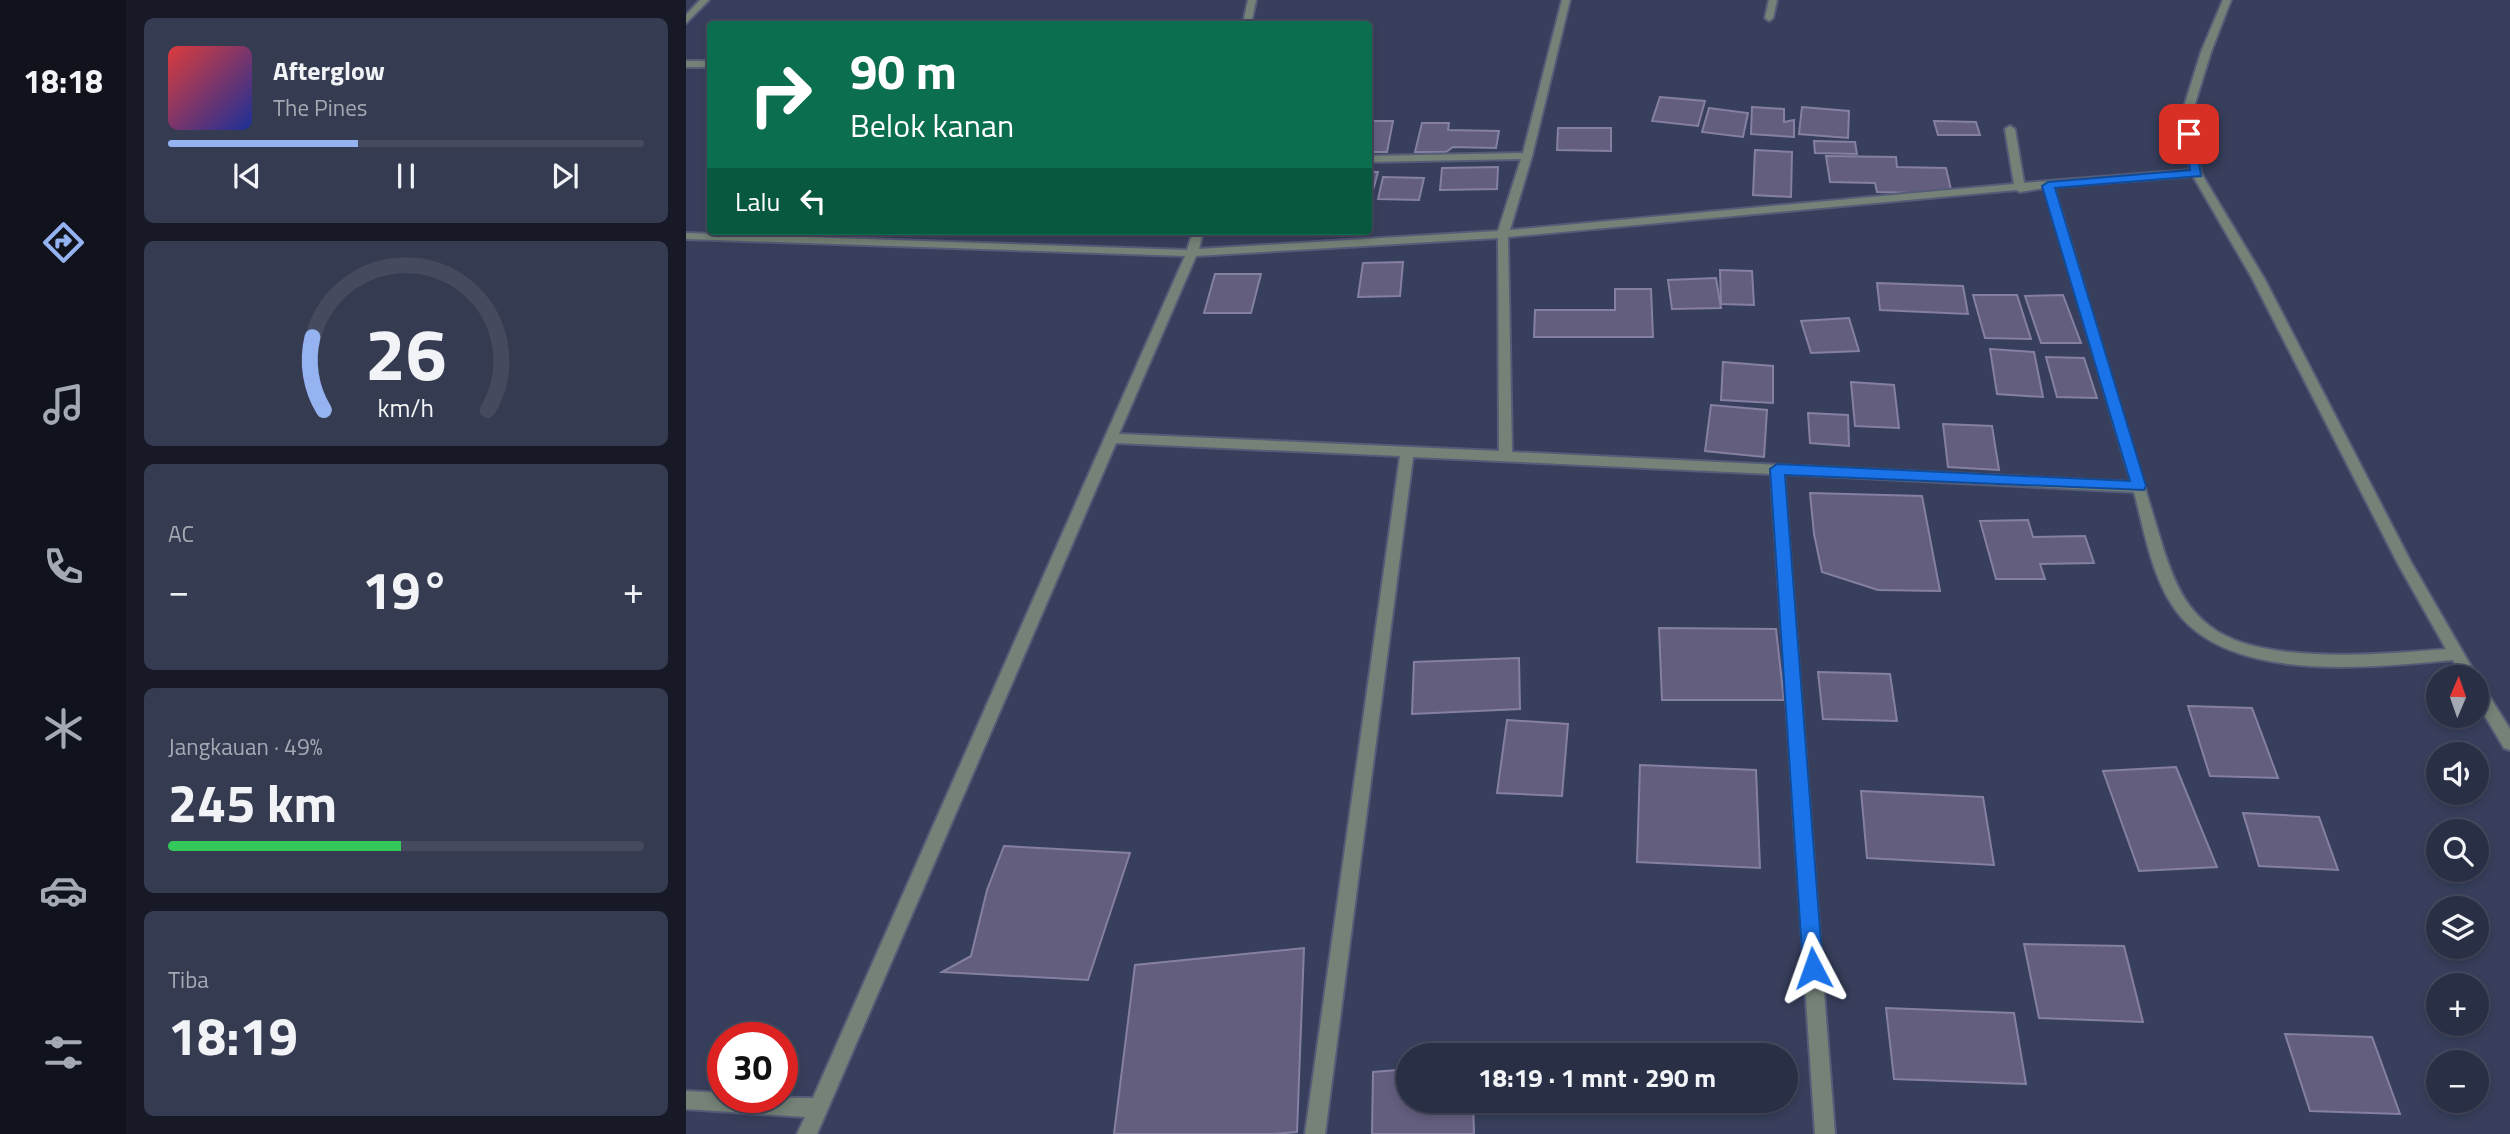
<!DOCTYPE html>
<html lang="id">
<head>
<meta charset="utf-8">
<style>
	:root { --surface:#292f45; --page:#353b50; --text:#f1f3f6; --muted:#a5a9b3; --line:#454a5e; --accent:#95b2f1 }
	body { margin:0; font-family:"Titillium Web",sans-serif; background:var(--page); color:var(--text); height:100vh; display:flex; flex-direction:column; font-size:26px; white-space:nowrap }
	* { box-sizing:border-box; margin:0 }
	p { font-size:23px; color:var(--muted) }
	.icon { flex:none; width:38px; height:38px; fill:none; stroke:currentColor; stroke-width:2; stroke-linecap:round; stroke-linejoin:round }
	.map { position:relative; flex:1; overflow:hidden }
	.side { display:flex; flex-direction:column; gap:18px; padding:18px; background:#171a26; width:560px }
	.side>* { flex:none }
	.guide { position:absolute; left:21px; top:21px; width:665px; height:214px; border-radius:7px; box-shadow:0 4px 10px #0003,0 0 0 2px var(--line); background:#0b6e4f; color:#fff; overflow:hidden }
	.needle { width:46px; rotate:2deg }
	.buttons { position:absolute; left:1740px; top:665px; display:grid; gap:14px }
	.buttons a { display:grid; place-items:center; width:63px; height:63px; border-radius:50%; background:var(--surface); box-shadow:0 4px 10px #0003,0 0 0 2px var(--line); font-size:35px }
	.speed { position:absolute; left:21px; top:1022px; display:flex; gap:14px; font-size:35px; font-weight:700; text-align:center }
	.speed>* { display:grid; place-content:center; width:91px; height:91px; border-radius:50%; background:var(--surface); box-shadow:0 4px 10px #0003,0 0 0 2px var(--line); line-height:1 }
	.speed .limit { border:10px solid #d22; background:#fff; color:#111 }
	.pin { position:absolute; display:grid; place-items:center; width:60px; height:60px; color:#fff; margin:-30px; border-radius:14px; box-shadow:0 4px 10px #0006 }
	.me { position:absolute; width:77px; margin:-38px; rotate:356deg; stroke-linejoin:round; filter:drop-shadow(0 0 5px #0008) }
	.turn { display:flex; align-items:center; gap:24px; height:147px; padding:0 28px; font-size:32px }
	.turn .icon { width:91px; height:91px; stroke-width:2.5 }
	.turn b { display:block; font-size:49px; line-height:60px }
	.then { display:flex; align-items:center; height:66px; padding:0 28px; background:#0003; gap:14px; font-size:26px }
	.big { font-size:52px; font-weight:700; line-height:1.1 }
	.side .widget { flex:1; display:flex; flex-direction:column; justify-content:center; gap:10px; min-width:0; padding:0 24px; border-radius:10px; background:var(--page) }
	.side .dial { align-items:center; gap:0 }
	.dial svg { height:182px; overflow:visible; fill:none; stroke:var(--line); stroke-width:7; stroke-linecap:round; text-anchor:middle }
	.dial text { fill:var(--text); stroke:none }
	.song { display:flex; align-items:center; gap:21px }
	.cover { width:84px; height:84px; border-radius:10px; background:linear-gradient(135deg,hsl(0 70% 55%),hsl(230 70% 35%)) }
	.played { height:7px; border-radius:4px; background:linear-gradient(90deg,var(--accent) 40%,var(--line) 40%) }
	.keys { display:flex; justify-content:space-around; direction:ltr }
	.heat { display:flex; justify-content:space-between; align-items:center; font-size:38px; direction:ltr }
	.charge { height:10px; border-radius:5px; background:linear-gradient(90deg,#34c759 49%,var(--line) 0) }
	.trip { position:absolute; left:710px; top:1043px; width:402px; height:70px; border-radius:35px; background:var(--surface); box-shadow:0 4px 10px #0003,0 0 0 2px var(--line); font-weight:700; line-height:70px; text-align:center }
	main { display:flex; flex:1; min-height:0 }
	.dock { display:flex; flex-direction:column; width:126px; justify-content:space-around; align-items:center; background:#10131c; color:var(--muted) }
	.dock .icon { width:49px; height:49px }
	.dock .on { color:var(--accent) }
	.dock b { font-size:32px; color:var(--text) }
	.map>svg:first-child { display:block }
	.building { fill:#635e7e; stroke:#8580a1; stroke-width:2 }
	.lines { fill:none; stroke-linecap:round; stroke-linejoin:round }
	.minor-casing { stroke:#555c77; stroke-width:4 }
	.minor { fill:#748277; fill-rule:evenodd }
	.route { fill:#1a73e8; stroke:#114b97; stroke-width:2 }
</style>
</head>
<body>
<main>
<nav class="dock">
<b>18:18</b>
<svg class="icon on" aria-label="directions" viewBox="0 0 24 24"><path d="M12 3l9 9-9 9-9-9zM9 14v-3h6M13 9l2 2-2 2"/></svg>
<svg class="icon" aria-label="music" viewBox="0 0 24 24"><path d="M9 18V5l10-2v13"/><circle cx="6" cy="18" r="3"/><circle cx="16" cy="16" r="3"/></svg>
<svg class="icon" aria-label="phone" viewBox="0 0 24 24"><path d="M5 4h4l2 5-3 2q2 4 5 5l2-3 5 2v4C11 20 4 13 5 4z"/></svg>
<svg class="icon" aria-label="climate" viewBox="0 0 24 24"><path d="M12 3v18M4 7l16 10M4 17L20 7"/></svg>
<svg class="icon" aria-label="car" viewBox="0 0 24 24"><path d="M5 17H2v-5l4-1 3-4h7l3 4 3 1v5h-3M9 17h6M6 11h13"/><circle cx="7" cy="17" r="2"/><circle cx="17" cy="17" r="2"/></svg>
<svg class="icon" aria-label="filters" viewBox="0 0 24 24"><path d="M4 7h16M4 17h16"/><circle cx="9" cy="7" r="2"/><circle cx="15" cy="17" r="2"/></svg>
</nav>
<section class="side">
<div class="widget">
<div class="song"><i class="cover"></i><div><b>Afterglow</b><p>The Pines</p></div></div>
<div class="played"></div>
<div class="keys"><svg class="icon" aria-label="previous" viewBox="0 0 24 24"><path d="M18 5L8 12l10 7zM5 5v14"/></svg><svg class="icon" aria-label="pause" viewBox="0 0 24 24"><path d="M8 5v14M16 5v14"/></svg><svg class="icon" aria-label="next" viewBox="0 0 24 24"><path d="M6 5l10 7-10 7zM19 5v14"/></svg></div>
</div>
<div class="widget dial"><svg viewBox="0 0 100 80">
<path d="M14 69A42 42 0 1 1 86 69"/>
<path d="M14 69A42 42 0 0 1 9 37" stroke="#95b2f1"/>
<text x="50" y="56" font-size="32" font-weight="700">26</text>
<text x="50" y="72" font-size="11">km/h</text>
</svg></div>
<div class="widget"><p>AC</p>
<div class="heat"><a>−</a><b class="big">19°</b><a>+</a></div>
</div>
<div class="widget"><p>Jangkauan · 49%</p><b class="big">245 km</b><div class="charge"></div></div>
<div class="widget"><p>Tiba</p><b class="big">18:19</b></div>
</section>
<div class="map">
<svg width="1824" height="1134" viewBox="0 0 1824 1134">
	<rect width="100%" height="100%" fill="#373f5c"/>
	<g class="building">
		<path d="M974,97L1019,101L1012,126L966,121Z"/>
		<path d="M1066,107L1098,109V122L1108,120V137L1065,134Z"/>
		<path d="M1116,107L1163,111L1162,138L1113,134Z"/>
		<path d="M1023,108L1062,113L1057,137L1016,132Z"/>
		<path d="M682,121H707L701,152H682Z"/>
		<path d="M1248,121L1290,122L1294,135H1252Z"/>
		<path d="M736,123H763L762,130L813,131L810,148L767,147L760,152H729Z"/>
		<path d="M872,128H925V151L871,150Z"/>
		<path d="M1128,141L1169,142L1171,154L1129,153Z"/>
		<path d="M1069,150L1106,152L1105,197L1067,195Z"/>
		<path d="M1140,156L1210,157L1211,167L1260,168L1266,194L1191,192L1189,183L1144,182Z"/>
		<path d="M812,167L811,189L754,190L756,168Z"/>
		<path d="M682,172H692L686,194H682Z"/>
		<path d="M697,177L738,178L733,200L692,199Z"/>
		<path d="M564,231H607V235L562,236Z"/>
		<path d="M717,262L714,296L672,297L677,263Z"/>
		<path d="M1034,270L1066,271L1068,305L1035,304Z"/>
		<path d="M529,274H575L565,313H518Z"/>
		<path d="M1030,278L1035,308L986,309L982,280Z"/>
		<path d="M1191,283L1277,286L1282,314L1194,310Z"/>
		<path d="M929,289H965L967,337H848L849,310H929Z"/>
		<path d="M1287,295H1331L1345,339L1299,338Z"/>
		<path d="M1377,295L1395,343H1355L1339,296Z"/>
		<path d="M1163,318L1173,351L1125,353L1115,321Z"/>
		<path d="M1304,349L1348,352L1357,397L1311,394Z"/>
		<path d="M1360,357L1398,358L1411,398L1371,397Z"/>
		<path d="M1037,362L1087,366V403L1035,400Z"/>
		<path d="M1165,382L1208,385L1213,428L1169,426Z"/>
		<path d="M1025,405L1081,410L1078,457L1019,451Z"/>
		<path d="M1122,413L1162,415L1163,446L1124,443Z"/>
		<path d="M1257,424L1306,426L1313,470L1262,467Z"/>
		<path d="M1124,493L1236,496L1254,591L1192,590L1136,572L1128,534Z"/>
		<path d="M1342,520L1347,537L1399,536L1408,563L1354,564L1359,579H1310L1294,521Z"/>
		<path d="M973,628L1090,629L1098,700H976Z"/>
		<path d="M833,658L834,709L726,714L728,662Z"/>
		<path d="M1132,672L1204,674L1211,721L1137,719Z"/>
		<path d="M1502,706L1566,708L1592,778L1524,776Z"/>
		<path d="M821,720L882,724L876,796L811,793Z"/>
		<path d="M954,765L1070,770L1074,868L951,862Z"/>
		<path d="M1490,767L1531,867L1453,871L1417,771Z"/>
		<path d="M1175,791L1297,797L1308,865L1181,858Z"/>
		<path d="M1557,813L1633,817L1652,870L1573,866Z"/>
		<path d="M318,846L444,853L402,980L256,972L285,956L301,890Z"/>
		<path d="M1338,944L1438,946L1457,1022L1353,1018Z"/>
		<path d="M618,948L611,1132L589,1134H428L449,965Z"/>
		<path d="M1200,1008L1328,1013L1340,1084L1208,1079Z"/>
		<path d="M1599,1034L1686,1037L1714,1114L1624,1111Z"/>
		<path d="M723,1069V1101H787L788,1134H686L687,1072Z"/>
	</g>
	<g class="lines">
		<defs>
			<g id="minor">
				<path d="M14,0H23L0,23V15Z"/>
				<path d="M562,0H570L565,24H557Z"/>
				<path d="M876,0H884L846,156L824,230L1328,184L1319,129L1324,126L1329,129L1338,183L1504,170L1498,134L1497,110L1515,52L1537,0H1545L1525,52L1507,110L1508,134L1515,173L1578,278L1725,562L1789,673L1792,677L1790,680V677H1776L1767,660C1688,667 1552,683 1495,617C1466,583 1459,532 1448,492L1098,474L1149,1134H1129L1085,474L727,457L639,1134H619L714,456L430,443L131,1134H111L119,1117L0,1109V1091L37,1093V1097L127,1098L499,256L0,239V233L501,250L507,231H517L513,249L812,231L835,159L682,162V156L837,153ZM1507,176L1566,278L1712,564L1760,649C1699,654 1576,666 1525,627C1499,608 1488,581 1478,551L1368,187ZM1358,188L1445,482L826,452L822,237L1330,190L1334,192ZM812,238L813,451L433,434L510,256Z"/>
				<path d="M1083,0H1091L1087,18L1083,21L1079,18Z"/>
				<rect x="0" y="61" width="24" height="6"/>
				<path d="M1790,681L1795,683L1824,729V750L1818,748L1790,701Z"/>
			</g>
		</defs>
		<use href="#minor" class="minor-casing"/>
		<use href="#minor" class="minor"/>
	</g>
	<path class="route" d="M1503,130L1509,134L1515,176L1369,188L1460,486L1458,490L1099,475L1137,968L1134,975L1127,978L1120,975L1117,968L1084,469L1091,464L1444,481L1356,186L1362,182L1504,170L1497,134Z"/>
</svg>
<div class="buttons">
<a><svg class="needle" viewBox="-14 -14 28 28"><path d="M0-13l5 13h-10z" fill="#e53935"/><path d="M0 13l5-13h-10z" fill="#a5a9b3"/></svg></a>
<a><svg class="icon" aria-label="sound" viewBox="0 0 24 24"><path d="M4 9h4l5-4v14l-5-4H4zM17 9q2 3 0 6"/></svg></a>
<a><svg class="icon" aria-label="search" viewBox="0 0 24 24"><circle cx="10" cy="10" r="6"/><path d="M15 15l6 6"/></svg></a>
<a><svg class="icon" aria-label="layers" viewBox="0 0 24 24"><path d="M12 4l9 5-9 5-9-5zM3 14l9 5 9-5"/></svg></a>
<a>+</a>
<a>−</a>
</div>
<div class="speed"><div class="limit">30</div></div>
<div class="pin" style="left:1503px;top:134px;background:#d93025"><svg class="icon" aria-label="arrive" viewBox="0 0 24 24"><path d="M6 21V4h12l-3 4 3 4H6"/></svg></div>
<svg class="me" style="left:1127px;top:968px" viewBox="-20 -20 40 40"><path d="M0-17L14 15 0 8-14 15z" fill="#1a73e8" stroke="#fff" stroke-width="4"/></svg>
<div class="trip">18:19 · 1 mnt · 290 m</div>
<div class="guide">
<div class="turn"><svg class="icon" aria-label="right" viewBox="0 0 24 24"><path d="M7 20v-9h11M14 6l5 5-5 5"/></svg><div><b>90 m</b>Belok kanan</div></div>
<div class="then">Lalu<svg class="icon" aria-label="left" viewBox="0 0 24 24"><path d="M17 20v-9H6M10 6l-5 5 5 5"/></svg></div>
</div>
</div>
</main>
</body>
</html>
